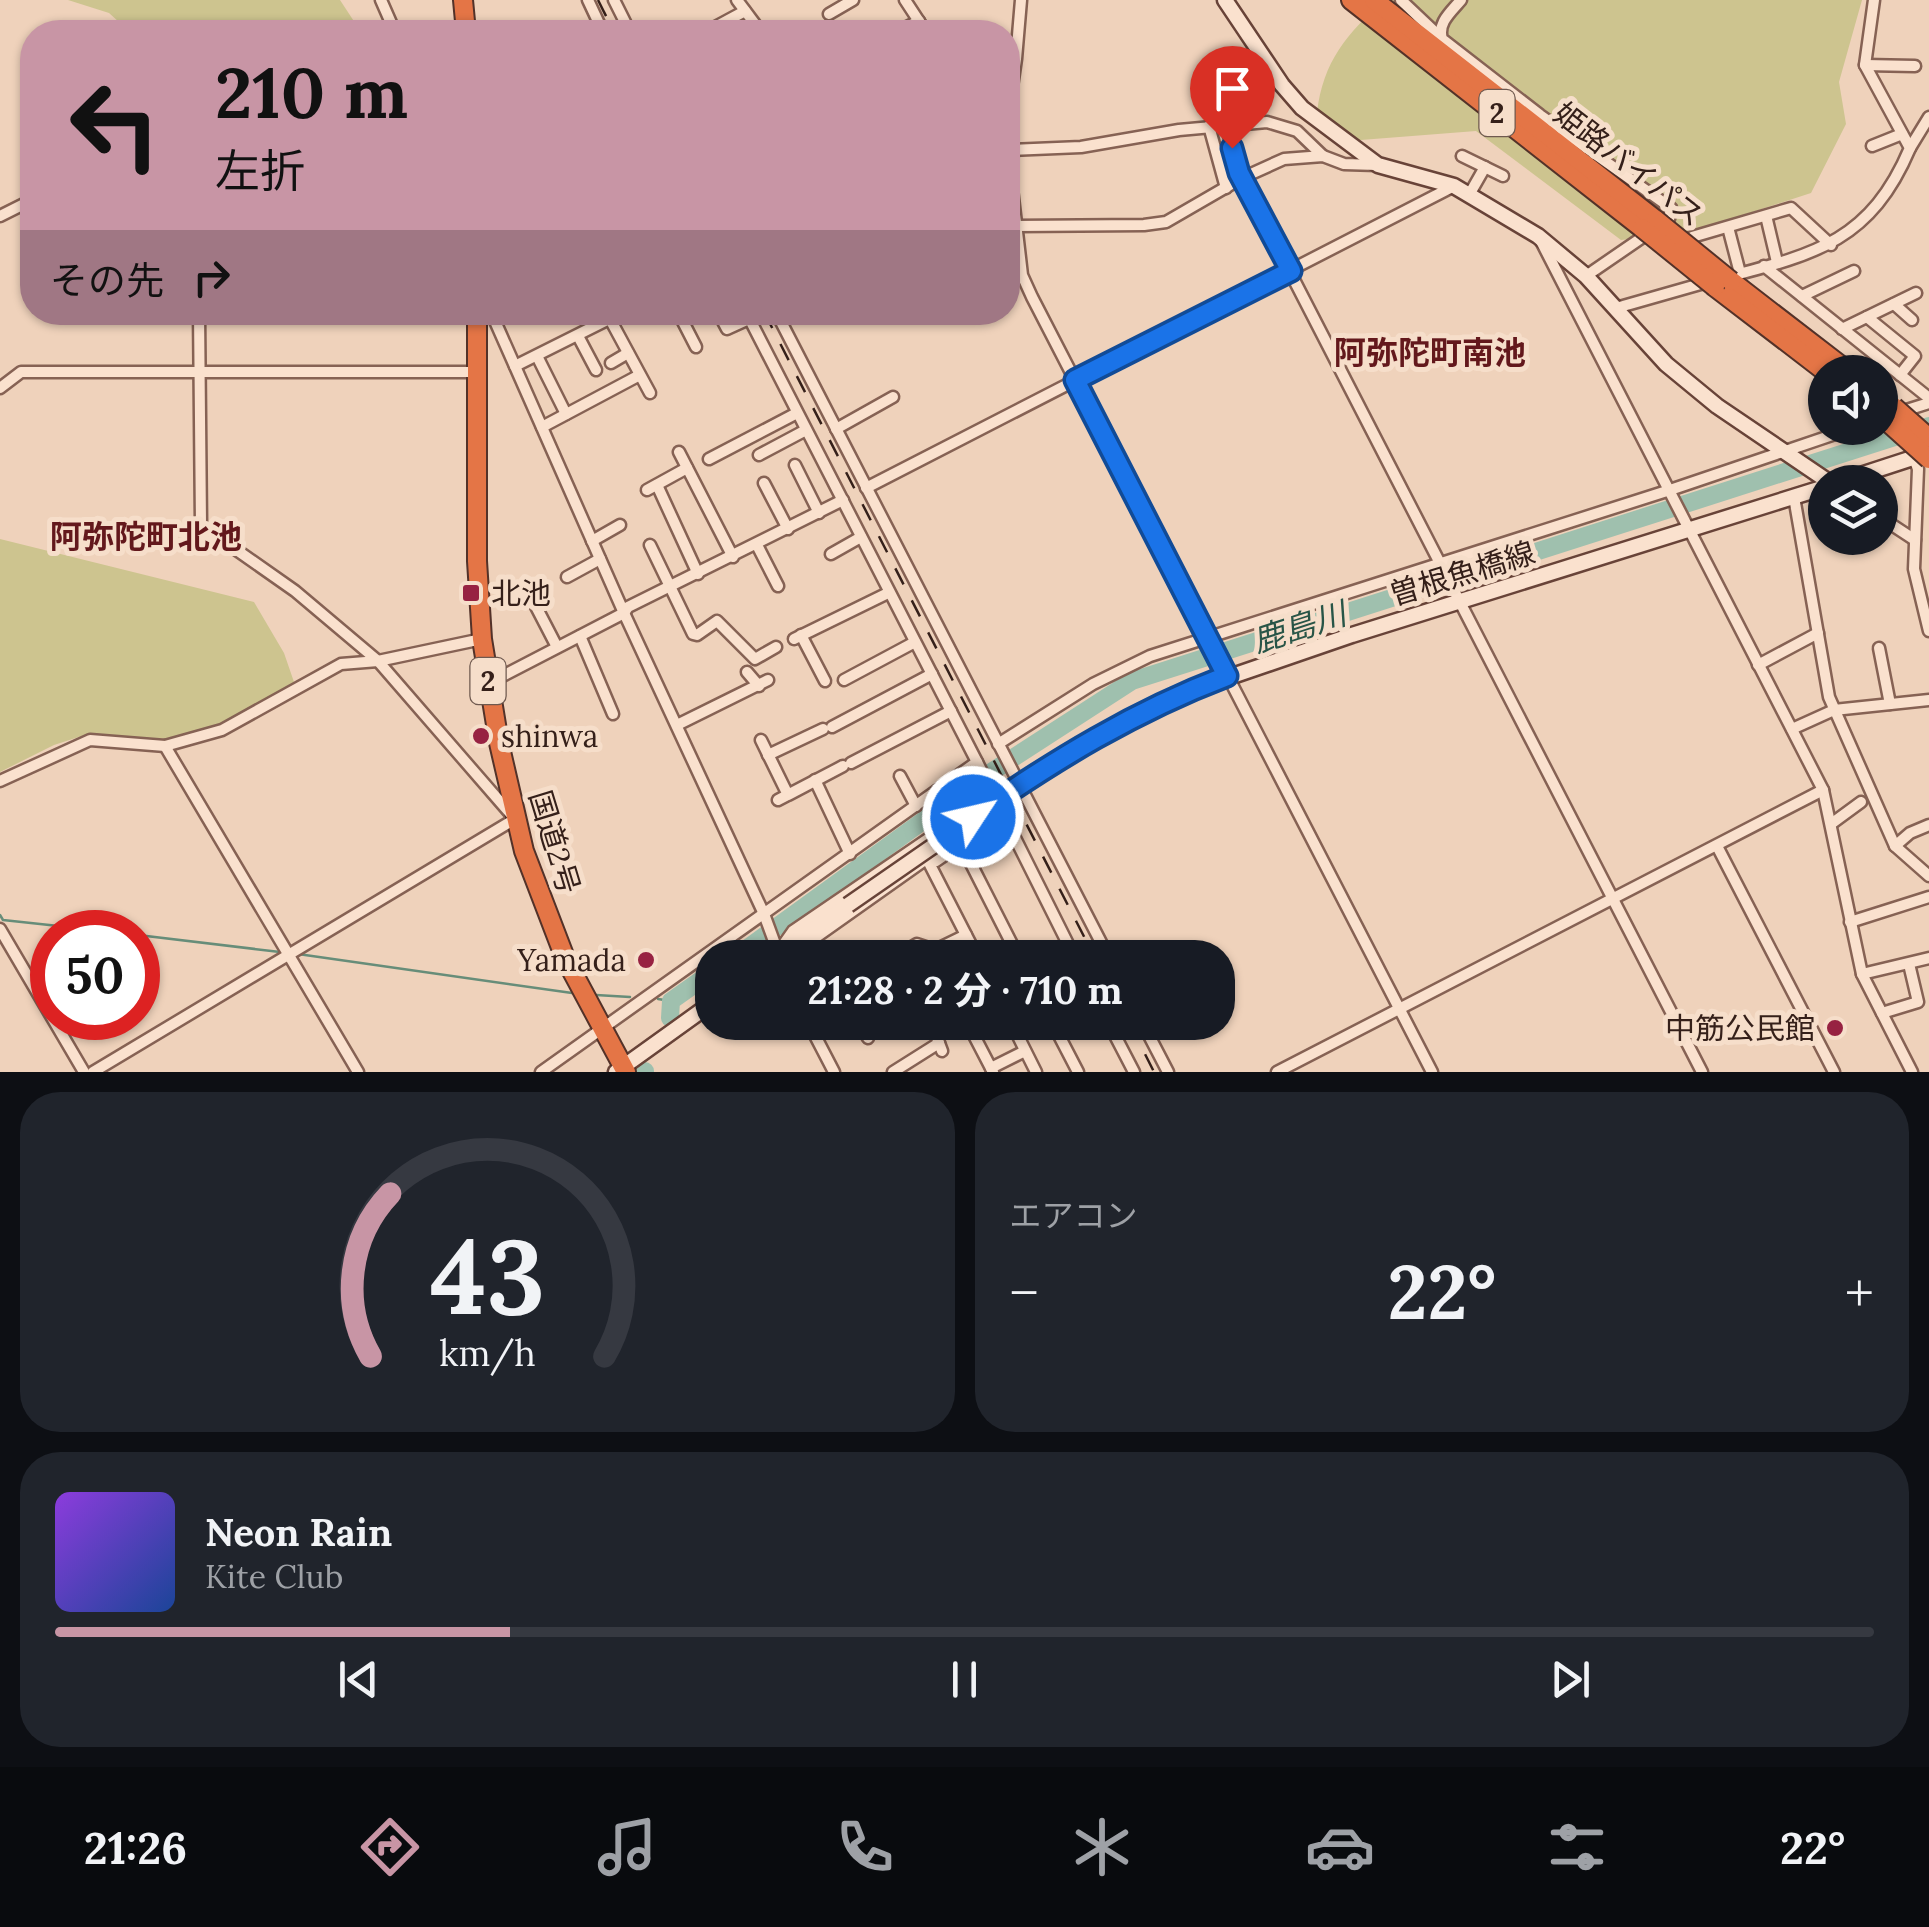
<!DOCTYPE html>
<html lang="ja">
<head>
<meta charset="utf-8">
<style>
	:root { --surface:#171b24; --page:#20242c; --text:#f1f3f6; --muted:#9ea1a6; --line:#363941; --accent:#c895a5 }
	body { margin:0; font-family:Lora,"Noto Sans JP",serif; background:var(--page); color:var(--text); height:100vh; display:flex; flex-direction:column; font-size:38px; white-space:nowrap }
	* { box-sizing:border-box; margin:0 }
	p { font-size:32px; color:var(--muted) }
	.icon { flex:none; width:55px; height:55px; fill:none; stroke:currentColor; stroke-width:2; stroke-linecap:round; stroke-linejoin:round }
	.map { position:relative; height:1072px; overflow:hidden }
	.side { display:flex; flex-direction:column; gap:20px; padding:20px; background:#0d0f14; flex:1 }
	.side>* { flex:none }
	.top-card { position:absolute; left:20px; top:20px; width:1000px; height:305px; border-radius:40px; box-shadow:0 2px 8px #0004; background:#c895a5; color:#111; overflow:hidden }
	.fabs { position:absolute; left:1808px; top:355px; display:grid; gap:20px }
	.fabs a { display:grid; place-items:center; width:90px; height:90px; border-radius:50%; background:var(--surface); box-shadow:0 2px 8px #0004; font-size:50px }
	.speed { position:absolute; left:30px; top:910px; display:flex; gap:20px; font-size:50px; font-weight:700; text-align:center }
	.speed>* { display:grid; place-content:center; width:130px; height:130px; border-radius:50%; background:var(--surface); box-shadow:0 2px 8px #0004; line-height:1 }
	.speed .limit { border:15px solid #d22; background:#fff; color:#111 }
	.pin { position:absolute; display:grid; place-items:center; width:85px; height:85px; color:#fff; margin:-102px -42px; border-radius:50% 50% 50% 0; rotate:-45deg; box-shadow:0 0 10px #0007 }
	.pin .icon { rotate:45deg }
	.me { position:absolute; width:110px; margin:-55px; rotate:55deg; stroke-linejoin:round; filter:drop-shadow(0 0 8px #0008) }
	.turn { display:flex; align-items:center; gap:35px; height:210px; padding:0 30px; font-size:45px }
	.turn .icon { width:130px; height:130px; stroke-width:2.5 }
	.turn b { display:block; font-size:70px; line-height:85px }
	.then { display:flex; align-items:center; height:95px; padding:0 30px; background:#0003; gap:20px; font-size:38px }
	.big { font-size:75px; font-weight:700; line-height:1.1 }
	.side .widget { flex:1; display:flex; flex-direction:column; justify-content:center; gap:15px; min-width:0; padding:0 35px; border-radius:40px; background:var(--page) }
	.side .dial { align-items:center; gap:0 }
	.dial svg { height:260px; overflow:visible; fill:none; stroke:var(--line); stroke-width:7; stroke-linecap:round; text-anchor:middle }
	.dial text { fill:var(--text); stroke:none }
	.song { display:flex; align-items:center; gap:30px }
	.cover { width:120px; height:120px; border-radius:15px; background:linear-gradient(135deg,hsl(270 70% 55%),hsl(220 70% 35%)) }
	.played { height:10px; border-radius:5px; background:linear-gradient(90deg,var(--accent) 25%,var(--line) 25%) }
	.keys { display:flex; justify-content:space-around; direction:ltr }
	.heat { display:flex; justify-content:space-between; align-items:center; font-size:55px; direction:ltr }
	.side .tiles { flex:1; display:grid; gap:20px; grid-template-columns:1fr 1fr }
	.widget:last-child { grid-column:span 2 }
	.trip { position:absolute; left:695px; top:940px; width:540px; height:100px; border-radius:40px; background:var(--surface); box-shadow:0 2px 8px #0004; font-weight:700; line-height:100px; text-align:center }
	.menu { display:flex; height:160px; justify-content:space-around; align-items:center; background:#090b0e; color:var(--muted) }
	.menu .icon { width:70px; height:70px }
	.menu .on { color:var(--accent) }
	.menu b { font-size:45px; color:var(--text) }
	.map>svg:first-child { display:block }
	.green { fill:#cdc48f }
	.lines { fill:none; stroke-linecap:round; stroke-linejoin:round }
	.stream { stroke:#678d79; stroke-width:2.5 }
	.river { stroke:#9fc0ae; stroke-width:18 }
	.street-casing { stroke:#866254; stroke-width:15 }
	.secondary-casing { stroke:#684338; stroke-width:19 }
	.highway-casing { stroke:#533229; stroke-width:22 }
	.street { stroke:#fae1ce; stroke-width:10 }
	.secondary { stroke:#fae1ce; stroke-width:14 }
	.highway { stroke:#e47546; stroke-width:18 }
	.rail { stroke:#35201a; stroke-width:2.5; stroke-dasharray:18 18; stroke-linecap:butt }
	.secondary-bridge-casing { stroke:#684338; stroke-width:19; stroke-linecap:butt }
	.highway-bridge-casing { stroke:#533229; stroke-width:22; stroke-linecap:butt }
	.secondary-bridge { stroke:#fae1ce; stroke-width:14 }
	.highway-bridge { stroke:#e47546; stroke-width:18 }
	.route-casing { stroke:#114b97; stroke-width:25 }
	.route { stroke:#1a73e8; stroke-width:18 }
	.poi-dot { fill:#972242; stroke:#f6deca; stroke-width:4 }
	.labels { text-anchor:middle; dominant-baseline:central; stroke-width:10; stroke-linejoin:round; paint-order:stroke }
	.shield { fill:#f6deca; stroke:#6f594f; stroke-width:2.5 }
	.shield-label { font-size:28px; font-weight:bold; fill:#35201a }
	.street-label { font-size:30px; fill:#35201a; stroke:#f6deca }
	.poi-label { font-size:30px; fill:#35201a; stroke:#f6deca; text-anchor:start }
	.neighbourhood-label { font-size:32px; font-weight:bold; fill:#63181c; stroke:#f6deca }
	.water-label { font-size:32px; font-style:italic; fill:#285547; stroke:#f6deca }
</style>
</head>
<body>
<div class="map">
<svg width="1929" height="1072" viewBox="0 0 1929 1072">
	<rect width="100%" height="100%" fill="#efd2bb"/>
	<g class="green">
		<path d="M68,0H340L361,32H130L109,13Z"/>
		<path d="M1384,0H1862L1839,82L1846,124L1811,193L1691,232L1621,240L1476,131L1348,141L1317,113C1323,61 1347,34 1384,0Z"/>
		<path d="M0,539L254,602L284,653L294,682L223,725L165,741L91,733L54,745L0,772Z"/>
	</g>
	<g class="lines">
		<g class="stream">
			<path d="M0,915L3,920L114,932"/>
			<path d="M138,935L280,952"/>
			<path d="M298,954L572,993"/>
			<path d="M596,995L630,997"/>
			<path d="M658,999L671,1001"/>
		</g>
		<g class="river">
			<path d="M734,958L982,778L1132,681L1929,426"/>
			<path d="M670,1018L671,1001L712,972"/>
			<path d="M644,1072L645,1071"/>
		</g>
		<defs>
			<g id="street">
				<path d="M381,0L395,32"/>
				<path d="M588,0L603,32"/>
				<path d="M614,0L630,32"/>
				<path d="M737,0L761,32"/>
				<path d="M905,0L926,32"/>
				<path d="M1401,0L1440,37"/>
				<path d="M1461,0C1451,12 1437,23 1442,39L1540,115L1671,208L1669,219L1586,276"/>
				<path d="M829,14L853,0"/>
				<path d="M706,32L745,11"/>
				<path d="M897,32L919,21"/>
				<path d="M1865,65L1915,66"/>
				<path d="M1008,115L1016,59L1021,0"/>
				<path d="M1226,124L1239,173L1702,1072"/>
				<path d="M1209,126L1226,188"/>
				<path d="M1872,146L1902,134"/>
				<path d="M1910,148L1929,117"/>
				<path d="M1008,150L1081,147L1179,130L1267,122L1297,131L1323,156"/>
				<path d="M1008,154L1022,275L1032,297L1432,1072"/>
				<path d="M1462,156L1503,176"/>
				<path d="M1469,195L1485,167"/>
				<path d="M0,216L32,200"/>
				<path d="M1767,220L1777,262"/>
				<path d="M1008,226L1144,225L1166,222L1242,178L1284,159L1323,156L1344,164L1377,165"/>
				<path d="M1729,231L1740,273"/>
				<path d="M1692,237L1791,208L1831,245"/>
				<path d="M1541,241L1823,790L1862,974L1912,1072"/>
				<path d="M1764,266L1929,398"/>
				<path d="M1727,277C1817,254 1871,240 1910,148L1865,65L1874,0"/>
				<path d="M1802,296L1854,271"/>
				<path d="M1894,304L1912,320"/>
				<path d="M1616,308L1711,281"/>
				<path d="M491,312L624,613L764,914L779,955"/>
				<path d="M678,312L696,347"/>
				<path d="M718,312L727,329L749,319"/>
				<path d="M776,312L1109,958"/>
				<path d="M1867,317L1915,356L1900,375"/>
				<path d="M610,319L650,393"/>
				<path d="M1842,329L1916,293"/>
				<path d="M578,336L596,370"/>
				<path d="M537,356L566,414"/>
				<path d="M611,363L628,353"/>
				<path d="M515,366L623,312"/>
				<path d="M0,388L21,372H476"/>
				<path d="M1897,413L1929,403"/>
				<path d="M542,427L636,377"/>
				<path d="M836,429L893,397"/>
				<path d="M679,452L733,557"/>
				<path d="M759,455L806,430"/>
				<path d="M1914,458L1918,469L1914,569L1929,631"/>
				<path d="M709,459L797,413"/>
				<path d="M795,465L819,513"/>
				<path d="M764,483L788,529"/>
				<path d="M657,485L698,574"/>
				<path d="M866,488L1454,186"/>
				<path d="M647,490L687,468"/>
				<path d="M1794,497L1829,697L1895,846L1929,876"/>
				<path d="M1880,517L1915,540"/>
				<path d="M592,541L620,525"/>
				<path d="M650,545L693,634L697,635L717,621L755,659L776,647"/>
				<path d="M757,545L778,586"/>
				<path d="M831,554L861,537"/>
				<path d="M567,577L600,559"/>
				<path d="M529,593L557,647"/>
				<path d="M801,635L825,681"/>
				<path d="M580,636L613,714"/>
				<path d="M794,639L888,593"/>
				<path d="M1879,648L1890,704"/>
				<path d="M1758,665L1818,633"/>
				<path d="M747,672L759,686"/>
				<path d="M844,680L915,642"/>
				<path d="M489,683L624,613L628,607L843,500"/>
				<path d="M677,725L768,680"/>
				<path d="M832,727L932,674"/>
				<path d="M1792,729L1834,710L1929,700"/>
				<path d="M761,740L788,795L843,766L778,800"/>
				<path d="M998,744L1093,684L1150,656L1670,490L1853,428"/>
				<path d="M165,746L358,1072"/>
				<path d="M768,755L823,729"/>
				<path d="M977,762L1075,958"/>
				<path d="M851,763L951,711"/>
				<path d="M900,776L916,806"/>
				<path d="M815,780L850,854"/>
				<path d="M0,781L90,740L165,746L222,730L341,664L378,661L482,639"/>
				<path d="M1831,824L1861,802"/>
				<path d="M961,844L975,834"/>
				<path d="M1717,846L1834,1072"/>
				<path d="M1895,846L1910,833L1929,825"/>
				<path d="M927,859L966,935L929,953L932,958"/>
				<path d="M936,861L961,844L1019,958"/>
				<path d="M1850,922L1929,897"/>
				<path d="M0,929L84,1072"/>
				<path d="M966,935L978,958"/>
				<path d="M781,948L793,931L994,794"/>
				<path d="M789,950L805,945L973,826"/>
				<path d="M894,958L917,944L926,947L929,953"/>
				<path d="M1862,974L1929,958"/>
				<path d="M1882,1013L1918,1002L1909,964"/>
				<path d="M808,1022L834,1072"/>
				<path d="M931,1022L942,1051"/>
				<path d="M967,1022L993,1072"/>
				<path d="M1011,1022L1036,1072"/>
				<path d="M1052,1022L1078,1072"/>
				<path d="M1108,1022L1134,1072"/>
				<path d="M1142,1022L1168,1072"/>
				<path d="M859,1023L868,1038"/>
				<path d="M761,1025L764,1022"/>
				<path d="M991,1068L1025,1051"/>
				<path d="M93,1072L515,819L378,661L295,591L201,525L199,312"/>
				<path d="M541,1072L977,762L746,312"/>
				<path d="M893,1072L939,1043"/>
				<path d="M1277,1072L1823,790"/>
			</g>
			<g id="secondary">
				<path d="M1225,0L1282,85L1302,108L1378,165L1454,186L1538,236L1586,276L1666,364L1717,406L1829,482"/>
				<path d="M1839,482L1928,453"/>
				<path d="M1174,696L1352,635L1825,487"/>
				<path d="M771,958L848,905"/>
				<path d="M616,1072L712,1003"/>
			</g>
			<g id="highway">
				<path d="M463,0L466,32"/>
				<path d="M1351,0L1642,228"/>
				<path d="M1374,0L1656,220"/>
				<path d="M1731,281L1849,372"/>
				<path d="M1715,287L1826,372"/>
				<path d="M477,312V561L482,639L499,743L524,851L565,958L626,1072"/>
			</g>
		</defs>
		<use href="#street" class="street-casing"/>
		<use href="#secondary" class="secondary-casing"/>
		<use href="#highway" class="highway-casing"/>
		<use href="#street" class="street"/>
		<use href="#secondary" class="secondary"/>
		<use href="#highway" class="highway"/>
		<g class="rail">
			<path d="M598,0L614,32"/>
			<path d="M764,312L1095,958"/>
			<path d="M1129,1022L1154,1072"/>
		</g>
		<defs>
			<path id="secondary-bridge" d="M848,905L1063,756L1174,696"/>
			<g id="highway-bridge">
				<path d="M1656,220L1731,281"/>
				<path d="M1642,228L1715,287"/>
				<path d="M1894,407L1929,438"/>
				<path d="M1880,415L1929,459"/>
			</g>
		</defs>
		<use href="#secondary-bridge" class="secondary-bridge-casing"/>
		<use href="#highway-bridge" class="highway-bridge-casing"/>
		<use href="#secondary-bridge" class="secondary-bridge"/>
		<use href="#highway-bridge" class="highway-bridge"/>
	</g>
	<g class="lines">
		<defs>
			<path id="route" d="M973,817C1054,760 1135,711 1227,676L1075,380L1291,271L1239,173L1232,148"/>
		</defs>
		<use href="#route" class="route-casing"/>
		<use href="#route" class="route"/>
	</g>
	<g class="poi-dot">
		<rect x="461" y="583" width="20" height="20" rx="5"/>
		<circle cx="481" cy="736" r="10"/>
		<circle cx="646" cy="960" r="10"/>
		<circle cx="1835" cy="1028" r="10"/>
	</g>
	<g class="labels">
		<g class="shield">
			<rect x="1479.5" y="90" width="35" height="46" rx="8"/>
			<rect x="470.5" y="658" width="35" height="46" rx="8"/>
		</g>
		<g class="shield-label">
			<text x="1497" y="113">2</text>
			<text x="488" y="681">2</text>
		</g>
		<g class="street-label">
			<text transform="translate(1629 164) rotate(38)">姫路バイパス</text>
			<text transform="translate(1462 573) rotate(-17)">曽根魚橋線</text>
			<text transform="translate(555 842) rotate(73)">国道2号</text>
		</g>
		<g class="poi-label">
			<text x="491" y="593">北池</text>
			<text x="501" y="736">shinwa</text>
			<text x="626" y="960" text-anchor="end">Yamada</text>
			<text x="1815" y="1028" text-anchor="end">中筋公民館</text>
		</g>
		<g class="neighbourhood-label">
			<text x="1430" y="352">阿弥陀町南池</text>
			<text x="146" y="536">阿弥陀町北池</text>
		</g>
		<g class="water-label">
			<text transform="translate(1299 627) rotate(-18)">鹿島川</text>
		</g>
	</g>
</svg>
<div class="fabs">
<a><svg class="icon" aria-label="sound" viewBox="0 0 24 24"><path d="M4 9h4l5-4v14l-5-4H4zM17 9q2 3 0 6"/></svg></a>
<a><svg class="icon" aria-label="layers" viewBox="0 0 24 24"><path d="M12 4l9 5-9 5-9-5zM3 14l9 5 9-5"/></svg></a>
</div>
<div class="speed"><div class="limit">50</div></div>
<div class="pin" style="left:1232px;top:148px;background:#d93025"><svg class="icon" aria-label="arrive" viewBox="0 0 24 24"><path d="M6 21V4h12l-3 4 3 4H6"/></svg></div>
<svg class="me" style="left:973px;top:817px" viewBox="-20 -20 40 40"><circle r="17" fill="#1a73e8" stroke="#fff" stroke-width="3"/><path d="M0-11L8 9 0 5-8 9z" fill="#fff"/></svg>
<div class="trip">21:28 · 2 分 · 710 m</div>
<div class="top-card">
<div class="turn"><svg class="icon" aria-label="left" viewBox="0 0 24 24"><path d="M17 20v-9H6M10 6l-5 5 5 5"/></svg><div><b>210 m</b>左折</div></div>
<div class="then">その先<svg class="icon" aria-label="right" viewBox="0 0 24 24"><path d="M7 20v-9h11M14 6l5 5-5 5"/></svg></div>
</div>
</div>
<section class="side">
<div class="tiles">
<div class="widget dial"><svg viewBox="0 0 100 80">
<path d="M14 69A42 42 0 1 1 86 69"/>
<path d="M14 69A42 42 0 0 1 20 19" stroke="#c895a5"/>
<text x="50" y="56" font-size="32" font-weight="700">43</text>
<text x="50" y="72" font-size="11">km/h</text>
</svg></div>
<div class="widget"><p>エアコン</p>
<div class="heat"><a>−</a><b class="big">22°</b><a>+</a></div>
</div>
<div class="widget">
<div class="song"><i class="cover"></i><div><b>Neon Rain</b><p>Kite Club</p></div></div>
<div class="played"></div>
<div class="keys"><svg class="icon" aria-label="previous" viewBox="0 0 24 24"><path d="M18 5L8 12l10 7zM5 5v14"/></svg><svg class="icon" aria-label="pause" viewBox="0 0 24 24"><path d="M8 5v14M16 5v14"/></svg><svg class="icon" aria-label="next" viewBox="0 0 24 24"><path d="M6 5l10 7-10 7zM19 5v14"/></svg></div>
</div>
</div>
</section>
<nav class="menu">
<b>21:26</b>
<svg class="icon on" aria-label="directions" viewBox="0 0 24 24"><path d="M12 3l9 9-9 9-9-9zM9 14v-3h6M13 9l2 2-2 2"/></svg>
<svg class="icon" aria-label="music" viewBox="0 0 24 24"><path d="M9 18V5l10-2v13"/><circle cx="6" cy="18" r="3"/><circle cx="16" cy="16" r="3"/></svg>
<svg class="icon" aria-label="phone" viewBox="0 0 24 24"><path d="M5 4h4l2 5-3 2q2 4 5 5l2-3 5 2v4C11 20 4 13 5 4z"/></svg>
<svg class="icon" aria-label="climate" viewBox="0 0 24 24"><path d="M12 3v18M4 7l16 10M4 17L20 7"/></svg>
<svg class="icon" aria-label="car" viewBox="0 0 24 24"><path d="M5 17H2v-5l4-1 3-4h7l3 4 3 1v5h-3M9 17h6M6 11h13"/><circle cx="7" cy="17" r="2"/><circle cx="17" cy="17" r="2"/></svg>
<svg class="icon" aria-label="filters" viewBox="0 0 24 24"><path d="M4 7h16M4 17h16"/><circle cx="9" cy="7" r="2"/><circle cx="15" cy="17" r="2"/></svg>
<b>22°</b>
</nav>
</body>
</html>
